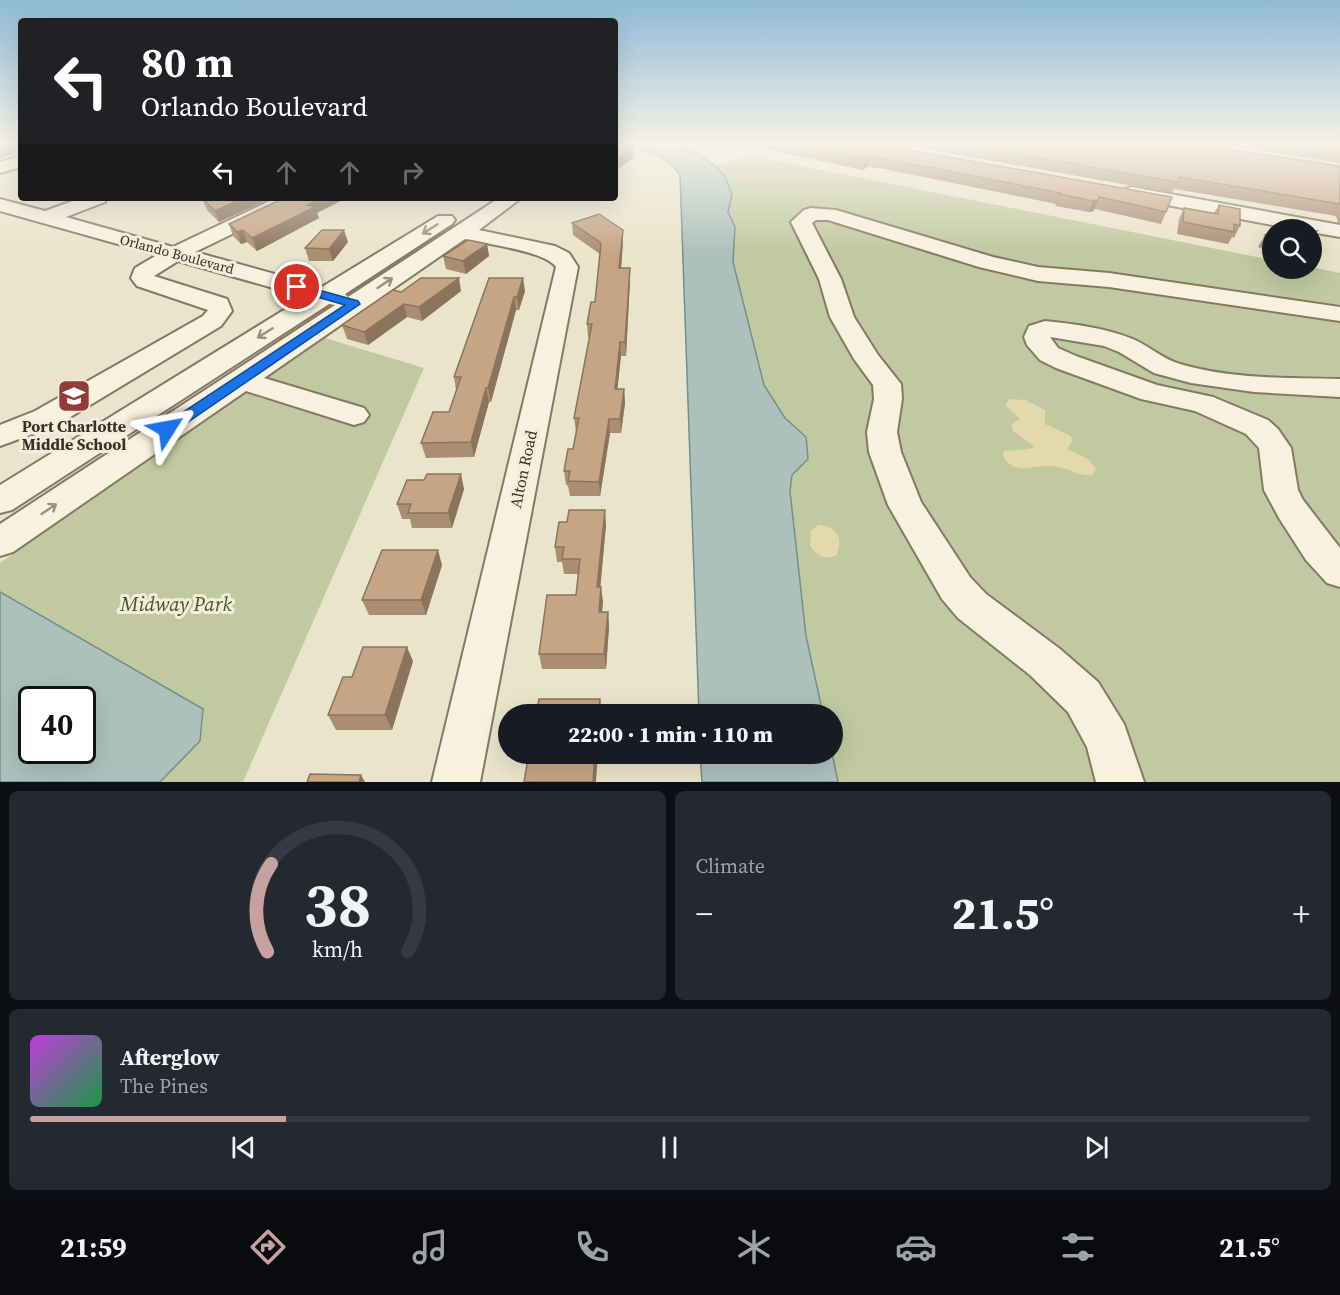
<!DOCTYPE html>
<html lang="en">
<head>
<meta charset="utf-8">
<style>
	:root { --surface:#171b24; --page:#242831; --text:#f1f3f6; --muted:#9ea1a6; --line:#363941; --accent:#c6a1a0 }
	body { margin:0; font-family:"Source Serif 4",serif; background:var(--page); color:var(--text); height:100vh; display:flex; flex-direction:column; font-size:22px; white-space:nowrap }
	* { box-sizing:border-box; margin:0 }
	p { font-size:20px; color:var(--muted) }
	.icon { flex:none; width:33px; height:33px; fill:none; stroke:currentColor; stroke-width:2; stroke-linecap:round; stroke-linejoin:round }
	.map { position:relative; height:782px; overflow:hidden }
	.panel { display:flex; flex-direction:column; gap:9px; padding:9px; background:#0d0f14; flex:1 }
	.panel>* { flex:none }
	.top-card { position:absolute; left:18px; top:18px; width:600px; height:183px; border-radius:6px; box-shadow:0 6px 24px #0002; background:#202124; color:#fff; overflow:hidden }
	.fabs { position:absolute; left:1262px; top:219px; display:grid; gap:12px }
	.fabs a { display:grid; place-items:center; width:60px; height:60px; border-radius:50%; background:var(--surface); box-shadow:0 6px 24px #0002; font-size:30px }
	.speed { position:absolute; left:18px; top:686px; display:flex; gap:12px; font-size:30px; font-weight:700; text-align:center }
	.speed>* { display:grid; place-content:center; width:78px; height:78px; border-radius:50%; background:var(--surface); box-shadow:0 6px 24px #0002; line-height:1 }
	.speed .limit { border:3px solid #111; border-radius:9px; background:#fff; color:#111 }
	.pin { position:absolute; display:grid; place-items:center; width:51px; height:51px; color:#fff; margin:-26px; border:3px solid #fff; border-radius:50%; box-shadow:0 2px 6px #0007 }
	.me { position:absolute; width:66px; margin:-33px; rotate:56deg; stroke-linejoin:round; filter:drop-shadow(0 0 4px #0008) }
	.turn { display:flex; align-items:center; gap:21px; height:126px; padding:0 24px; font-size:27px }
	.turn .icon { width:78px; height:78px; stroke-width:2.5 }
	.turn b { display:block; font-size:42px; line-height:51px }
	.lanes { display:flex; align-items:center; height:57px; padding:0 24px; background:#0003; justify-content:center; gap:30px; direction:ltr }
	.lanes .off { opacity:.35 }
	.big { font-size:45px; font-weight:800; line-height:1.1 }
	.panel .tile { flex:1; display:flex; flex-direction:column; justify-content:center; gap:9px; min-width:0; padding:0 21px; border-radius:9px; background:var(--page) }
	.panel .dial { align-items:center; gap:0 }
	.dial svg { height:156px; overflow:visible; fill:none; stroke:var(--line); stroke-width:7; stroke-linecap:round; text-anchor:middle }
	.dial text { fill:var(--text); stroke:none }
	.song { display:flex; align-items:center; gap:18px }
	.cover { width:72px; height:72px; border-radius:9px; background:linear-gradient(135deg,hsl(290 70% 55%),hsl(140 70% 35%)) }
	.played { height:6px; border-radius:3px; background:linear-gradient(90deg,var(--accent) 20%,var(--line) 20%) }
	.keys { display:flex; justify-content:space-around; direction:ltr }
	.heat { display:flex; justify-content:space-between; align-items:center; font-size:33px; direction:ltr }
	.panel .tiles { flex:1; display:grid; gap:9px; grid-template-columns:1fr 1fr }
	.tile:last-child { grid-column:span 2 }
	.trip { position:absolute; left:498px; top:704px; width:345px; height:60px; border-radius:30px; background:var(--surface); box-shadow:0 6px 24px #0002; font-weight:800; line-height:60px; text-align:center }
	.dock { display:flex; height:96px; justify-content:space-around; align-items:center; background:#090b0e; color:var(--muted) }
	.dock .icon { width:42px; height:42px }
	.dock .active { color:var(--accent) }
	.dock b { font-size:27px; color:var(--text) }
	.map>svg:first-child { display:block }
	.green { fill:#c1c9a0; fill-rule:evenodd }
	.sand { fill:#e4d9ac }
	.water { fill:#acc1bc; stroke:#738f8a; stroke-width:1.5; fill-rule:evenodd }
	.lines { fill:none; stroke-linecap:round; stroke-linejoin:round }
	.minor-casing { stroke:#877861; stroke-width:4 }
	.minor { fill:#f7f1df; fill-rule:evenodd }
	.wall { fill:#aa8e72 }
	.shaded-wall { fill:#8b745d }
	.building { fill:#c6a585; stroke:#8b745d; stroke-width:1.5 }
	.oneway { stroke:#989081 }
	.route { fill:#1a73e8; stroke:#114b97; stroke-width:1.5 }
	.labels { text-anchor:middle; dominant-baseline:central; stroke-width:6; stroke-linejoin:round; paint-order:stroke }
	.far-street-label { font-size:14px; fill:#392f23; stroke:#f3eedb }
	.poi-label { font-size:16px; font-weight:bold; fill:#392f23; stroke:#f3eedb }
	.street-label { font-size:16px; fill:#392f23; stroke:#f3eedb }
	.near-park-label { font-size:20px; font-style:italic; fill:#47542b; stroke:#f3eedb }
</style>
</head>
<body>
<div class="map">
<svg width="1340" height="782" viewBox="0 0 1340 782">
	<rect width="100%" height="100%" fill="#ebe4cc"/>
	<g class="green">
		<path d="M752,156L1272,260V268L1311,267L1340,273V782H838L832,753V714H823L806,636L790,491L792,475L808,458L806,437L785,418L764,385L733,262L735,227L728,212L732,194L725,177L715,166Z"/>
		<path d="M325,338L424,368L243,782H0V563ZM32,699H82V750H32Z"/>
	</g>
	<g class="sand">
		<path d="M1010,399L1025,400L1045,410V424L1071,436L1072,441L1067,449L1088,459L1096,469L1093,475C1076,477 1067,466 1051,466C1033,465 1014,476 1003,456L1004,451L1030,449L1034,446L1012,430V424L1020,419L1005,405Z"/>
		<path d="M818,525C837,526 843,537 837,555C825,560 818,557 810,546L811,531Z"/>
	</g>
	<g class="water">
		<path d="M617,144H676L698,154L715,166L725,177L732,194L728,212L735,227L733,262L764,385L785,418L806,437L808,459L792,475L790,491L806,636L823,714H699L680,175C666,153 641,149 617,144Z"/>
		<path d="M0,592L203,709L200,741L160,782H0ZM32,699H82V750H32Z"/>
		<path d="M700,753H832L838,782H702Z"/>
	</g>
	<g class="lines">
		<defs>
			<g id="minor">
				<path d="M21,156V167L0,173V162Z"/>
				<path d="M1132,187L1340,225V237L1311,232V230H1299L1125,197L1123,193L1125,189Z"/>
				<path d="M81,198H107L105,202L66,217L173,247L276,198H300L298,202L195,252L322,287L438,216H452L455,220L452,224L345,294L348,297L499,198H521L479,230L555,246L569,253L578,267L480,782H432L556,267C545,251 485,244 465,239L264,378L364,408L369,415L364,422L354,425L246,391L13,552L0,556V524L335,305L329,304L12,510L0,513V485L305,297L178,261L154,276L227,299L232,311L221,326L57,425L0,446V425L35,411L203,316L208,310L137,286L131,278L135,268L157,255L0,211V199L45,211Z"/>
				<path d="M811,208L836,210L993,257L1038,267L1109,273L1340,307V321L1109,287L1038,281L979,267L828,220H816L812,223L841,279L854,317L878,355L901,384L902,399L897,432L901,452L921,502L970,577L986,594L1060,649L1098,682L1124,724L1144,782H1096L1087,747L1068,712L1030,675L958,618L942,599L888,505L869,452L867,432L874,399L873,385L854,359L830,317L819,279L791,222L804,210Z"/>
				<path d="M1045,321C1075,324 1107,328 1135,340C1150,347 1163,359 1180,364C1230,379 1287,378 1340,379V397L1254,392L1191,383L1154,373L1119,352L1104,346L1050,337L1058,348L1076,356L1157,385L1213,397L1268,420L1278,429L1291,448L1298,490L1303,500L1340,548V587L1327,583L1306,560L1279,518L1264,490L1259,448L1246,434L1195,411L1141,399L1056,368L1040,360L1027,345L1024,337L1029,326Z"/>
			</g>
		</defs>
		<use href="#minor" class="minor-casing"/>
		<use href="#minor" class="minor"/>
	</g>
	<g class="wall">
		<path d="M0,144H21V155L15,153L0,158Z"/>
		<path d="M742,144H876L1166,212L1161,224L1095,209L1093,211L1089,212L1055,206L1056,204L879,168L867,167L863,170Z"/>
		<path d="M898,144H1188L1190,147L1340,166V224L1338,222L1336,216L1174,189L1172,193Z"/>
		<path d="M1231,144H1340V163L1231,146Z"/>
		<path d="M202,198H271L219,222L207,210Z"/>
		<path d="M1219,205L1240,226L1234,238L1232,237L1228,244L1177,234L1179,219L1184,208L1214,213Z"/>
		<path d="M317,213L319,218L257,251L247,242L241,244L233,236L229,224Z"/>
		<path d="M572,223L623,230V242L621,268H630V280L626,356H621L617,389H624L625,403L621,433H610L600,496H570L568,486L566,485L564,471L573,449L576,432L574,418L590,337H588L587,324L595,302L600,254L573,235Z"/>
		<path d="M1272,231V252L1258,247L1265,235Z"/>
		<path d="M348,242L333,261H309L305,248Z"/>
		<path d="M487,244L489,256L466,274L446,269L443,256Z"/>
		<path d="M489,278L525,291L519,310H516L491,402H489L474,457L426,458L421,443L449,412L456,390L454,377Z"/>
		<path d="M461,291L422,321L407,317L368,345L347,339L342,325L401,292Z"/>
		<path d="M464,489L452,528H412L410,519H402L397,504Z"/>
		<path d="M606,525L600,587L603,602L602,612H608L609,627L606,669H542L539,654L576,595L578,574H564L562,562H557L555,547Z"/>
		<path d="M442,565L426,615H369L362,600Z"/>
		<path d="M413,661L392,730H336L328,715L352,677Z"/>
	</g>
	<g class="shaded-wall">
		<path d="M6,144H10L15,153L0,158V146Z"/>
		<path d="M633,147L634,157L615,171V160Z"/>
		<path d="M869,157L867,167L863,170L865,159Z"/>
		<path d="M243,198H271L219,222L215,211Z"/>
		<path d="M321,198H347L317,213L319,218L257,251L252,238L307,205Z"/>
		<path d="M1098,200L1093,211L1089,212L1093,201Z"/>
		<path d="M243,230L247,242L241,244L237,232Z"/>
		<path d="M344,230L348,242L333,261L329,249Z"/>
		<path d="M623,230V242L620,281L619,268Z"/>
		<path d="M1317,231L1311,241V234Z"/>
		<path d="M487,244L489,256L466,274L463,261Z"/>
		<path d="M630,268V280L626,356L625,342Z"/>
		<path d="M459,278L461,291L422,321L419,307Z"/>
		<path d="M523,278L525,291L519,310L517,297Z"/>
		<path d="M514,297L516,310L491,402L488,388Z"/>
		<path d="M404,304L407,317L368,345L364,332Z"/>
		<path d="M620,342L621,356L616,403L615,389Z"/>
		<path d="M486,388L489,402L474,457L471,442Z"/>
		<path d="M624,389L625,403L621,433L620,419Z"/>
		<path d="M609,419L610,433L600,496L599,482Z"/>
		<path d="M461,474L464,489L452,528L448,513Z"/>
		<path d="M605,510L606,525L599,602L597,587Z"/>
		<path d="M438,550L442,565L426,615L421,600Z"/>
		<path d="M601,587L603,602L600,627L599,612Z"/>
		<path d="M608,612L609,627L606,669L604,654Z"/>
		<path d="M407,647L413,661L392,730L385,715Z"/>
		<path d="M600,699L602,714H599Z"/>
		<path d="M595,753H598L596,782H593Z"/>
		<path d="M361,775L365,782H359Z"/>
	</g>
	<g class="building">
		<path d="M615,144L633,147L615,160Z"/>
		<path d="M791,144H876L1172,197L1166,212L1099,197L1098,200L1093,201L1059,194L1060,193L881,158L869,157L865,159Z"/>
		<path d="M958,144H1190V147L1220,148L1340,166V204L1179,177L1177,182Z"/>
		<path d="M1289,144H1340V151Z"/>
		<path d="M202,198H243L215,211Z"/>
		<path d="M284,198H321L307,205L315,207L252,238L243,230L237,232L229,224Z"/>
		<path d="M1219,205L1240,209V226L1234,224V232L1183,222L1184,208L1218,214Z"/>
		<path d="M599,214L623,230L619,268H630L625,342H620L615,389H624L620,419H609L599,482L568,481L570,471H564L568,449H573L579,418H574L592,324H587L591,302H595L601,243L572,223Z"/>
		<path d="M1290,223L1311,230H1276Z"/>
		<path d="M322,230H344L329,249L305,248Z"/>
		<path d="M1311,230L1317,231L1311,234Z"/>
		<path d="M1272,231V237L1265,235Z"/>
		<path d="M468,240L487,244L463,261L443,256Z"/>
		<path d="M421,278H459L419,307L404,304L364,332L342,325L393,290L401,292Z"/>
		<path d="M489,278H523L517,297H514L488,388H486L471,442L421,443L433,412H449L461,377H454Z"/>
		<path d="M427,474H461L448,513H408L411,504H397L407,480H424Z"/>
		<path d="M569,510H605L597,587H601L599,612H608L604,654H539L547,595H576L580,559H562L564,547H555L559,522H567Z"/>
		<path d="M382,550H438L421,600H362Z"/>
		<path d="M363,647H407L385,715H328L343,677H352Z"/>
		<path d="M539,699H600L599,714H536Z"/>
		<path d="M529,753H595L593,782H524Z"/>
		<path d="M310,774L361,775L359,782H307Z"/>
	</g>
	<defs><path id="oneway-shaft" d="M-6 0H5M1.5-3L5.5 0L1.5 3" fill="none" stroke-width="1.6" stroke-linecap="round" stroke-linejoin="round" transform="scale(1.5)"/></defs>
	<g class="oneway">
		<use href="#oneway-shaft" transform="translate(430 229) rotate(148)"/>
		<use href="#oneway-shaft" transform="translate(385 283) rotate(-34)"/>
		<use href="#oneway-shaft" transform="translate(265 333) rotate(148)"/>
		<use href="#oneway-shaft" transform="translate(49 509) rotate(-34)"/>
	</g>
	<linearGradient id="sky" x2="0" y2="1"><stop stop-color="#90b9d6"/><stop offset="0.57" stop-color="#f6f3e8"/><stop offset="1" stop-color="#f6f3e8" stop-opacity="0"/></linearGradient>
	<rect width="1340" height="253" fill="url(#sky)"/>
	<path class="route" d="M297,284L358,301L360,304L172,433H162L160,429L162,426L345,305L293,290L291,287Z"/>
	<defs>
		<symbol id="school-square" viewBox="-11 -11 22 22"><rect x="-9" y="-9" width="18" height="18" rx="4" fill="#913c37" stroke="#f3eedb"/><path d="M0-5L7-2L0 1L-7-2ZM-4 1L0 2.5L4 1V4Q0 6-4 4Z" fill="#fff"/></symbol>
	</defs>
	<g fill-rule="evenodd">
		<use href="#school-square" x="55" y="377" width="38" height="38"/>
	</g>
	<g class="labels">
		<g class="far-street-label">
			<text transform="translate(177 254) rotate(15)">Orlando Boulevard</text>
		</g>
		<g class="poi-label">
			<text x="74" y="426">Port Charlotte<tspan x="74" dy="18">Middle School</tspan></text>
		</g>
		<g class="street-label">
			<text transform="translate(523 469) rotate(-78)">Alton Road</text>
		</g>
		<g class="near-park-label">
			<text x="176" y="604">Midway Park</text>
		</g>
	</g>
</svg>
<div class="fabs">
<a><svg class="icon" aria-label="search" viewBox="0 0 24 24"><circle cx="10" cy="10" r="6"/><path d="M15 15l6 6"/></svg></a>
</div>
<div class="speed"><div class="limit">40</div></div>
<div class="pin" style="left:297px;top:287px;background:#d93025"><svg class="icon" aria-label="arrive" viewBox="0 0 24 24"><path d="M6 21V4h12l-3 4 3 4H6"/></svg></div>
<svg class="me" style="left:167px;top:429px" viewBox="-20 -20 40 40"><path d="M0-17L14 15 0 8-14 15z" fill="#1a73e8" stroke="#fff" stroke-width="4"/></svg>
<div class="trip">22:00 · 1 min · 110 m</div>
<div class="top-card">
<div class="turn"><svg class="icon" aria-label="left" viewBox="0 0 24 24"><path d="M17 20v-9H6M10 6l-5 5 5 5"/></svg><div><b>80 m</b>Orlando Boulevard</div></div>
<div class="lanes"><svg class="icon" aria-label="left" viewBox="0 0 24 24"><path d="M17 20v-9H6M10 6l-5 5 5 5"/></svg><svg class="icon off" aria-label="ahead" viewBox="0 0 24 24"><path d="M12 20V5M6 11l6-6 6 6"/></svg><svg class="icon off" aria-label="ahead" viewBox="0 0 24 24"><path d="M12 20V5M6 11l6-6 6 6"/></svg><svg class="icon off" aria-label="right" viewBox="0 0 24 24"><path d="M7 20v-9h11M14 6l5 5-5 5"/></svg></div>
</div>
</div>
<section class="panel">
<div class="tiles">
<div class="tile dial"><svg viewBox="0 0 100 80">
<path d="M14 69A42 42 0 1 1 86 69"/>
<path d="M14 69A42 42 0 0 1 16 24" stroke="#c6a1a0"/>
<text x="50" y="56" font-size="32" font-weight="700">38</text>
<text x="50" y="72" font-size="11">km/h</text>
</svg></div>
<div class="tile"><p>Climate</p>
<div class="heat"><a>−</a><b class="big">21.5°</b><a>+</a></div>
</div>
<div class="tile">
<div class="song"><i class="cover"></i><div><b>Afterglow</b><p>The Pines</p></div></div>
<div class="played"></div>
<div class="keys"><svg class="icon" aria-label="previous" viewBox="0 0 24 24"><path d="M18 5L8 12l10 7zM5 5v14"/></svg><svg class="icon" aria-label="pause" viewBox="0 0 24 24"><path d="M8 5v14M16 5v14"/></svg><svg class="icon" aria-label="next" viewBox="0 0 24 24"><path d="M6 5l10 7-10 7zM19 5v14"/></svg></div>
</div>
</div>
</section>
<nav class="dock">
<b>21:59</b>
<svg class="icon active" aria-label="directions" viewBox="0 0 24 24"><path d="M12 3l9 9-9 9-9-9zM9 14v-3h6M13 9l2 2-2 2"/></svg>
<svg class="icon" aria-label="music" viewBox="0 0 24 24"><path d="M9 18V5l10-2v13"/><circle cx="6" cy="18" r="3"/><circle cx="16" cy="16" r="3"/></svg>
<svg class="icon" aria-label="phone" viewBox="0 0 24 24"><path d="M5 4h4l2 5-3 2q2 4 5 5l2-3 5 2v4C11 20 4 13 5 4z"/></svg>
<svg class="icon" aria-label="climate" viewBox="0 0 24 24"><path d="M12 3v18M4 7l16 10M4 17L20 7"/></svg>
<svg class="icon" aria-label="car" viewBox="0 0 24 24"><path d="M5 17H2v-5l4-1 3-4h7l3 4 3 1v5h-3M9 17h6M6 11h13"/><circle cx="7" cy="17" r="2"/><circle cx="17" cy="17" r="2"/></svg>
<svg class="icon" aria-label="filters" viewBox="0 0 24 24"><path d="M4 7h16M4 17h16"/><circle cx="9" cy="7" r="2"/><circle cx="15" cy="17" r="2"/></svg>
<b>21.5°</b>
</nav>
</body>
</html>
